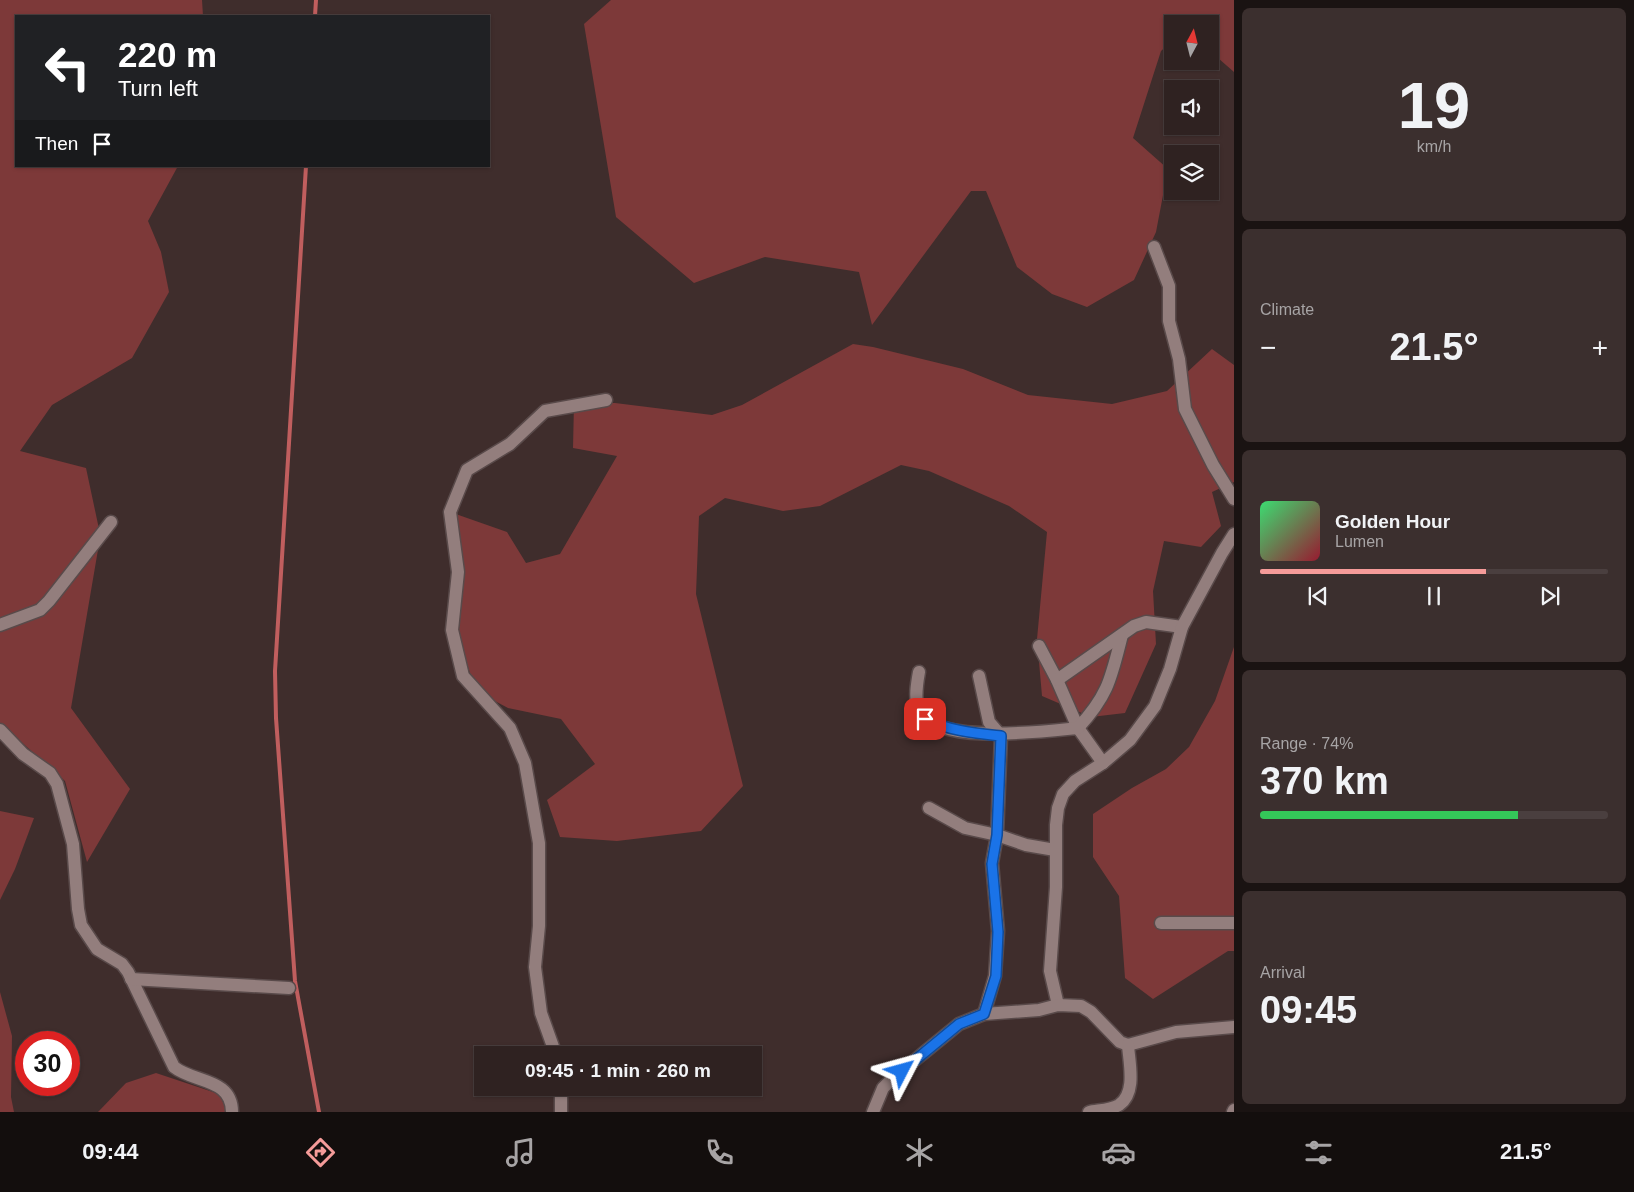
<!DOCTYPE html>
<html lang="en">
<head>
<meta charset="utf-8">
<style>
	:root { --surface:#2f2221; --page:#3b2f2e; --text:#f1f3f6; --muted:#a7a4a5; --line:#4a3f3f; --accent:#f59b99 }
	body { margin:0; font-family:Helvetica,sans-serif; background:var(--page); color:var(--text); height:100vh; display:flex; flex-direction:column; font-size:19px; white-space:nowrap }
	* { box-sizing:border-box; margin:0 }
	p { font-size:16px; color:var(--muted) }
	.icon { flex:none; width:28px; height:28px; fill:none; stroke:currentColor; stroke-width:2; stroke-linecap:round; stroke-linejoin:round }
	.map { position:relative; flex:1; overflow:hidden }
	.panel { display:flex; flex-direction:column; gap:8px; padding:8px; background:#1a1312; width:400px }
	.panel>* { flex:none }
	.top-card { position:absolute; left:15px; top:15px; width:475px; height:152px; border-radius:0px; box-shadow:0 1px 4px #0004,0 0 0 1px var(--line); background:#202124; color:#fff; overflow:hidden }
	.needle { width:32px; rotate:7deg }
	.tools { position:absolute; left:1164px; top:15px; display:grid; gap:10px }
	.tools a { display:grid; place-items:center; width:55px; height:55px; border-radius:0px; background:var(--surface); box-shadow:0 1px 4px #0004,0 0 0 1px var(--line); font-size:25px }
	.speed { position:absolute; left:15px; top:1031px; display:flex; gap:10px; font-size:25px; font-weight:700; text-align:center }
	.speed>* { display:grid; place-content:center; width:65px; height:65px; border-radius:50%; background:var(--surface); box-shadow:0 1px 4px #0004,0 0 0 1px var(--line); line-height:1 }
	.speed .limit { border:8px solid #d22; background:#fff; color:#111 }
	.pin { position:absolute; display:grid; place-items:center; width:42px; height:42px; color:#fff; margin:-21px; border-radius:10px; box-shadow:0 2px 8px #0006 }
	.me { position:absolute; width:55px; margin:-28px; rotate:51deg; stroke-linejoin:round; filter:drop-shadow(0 0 4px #0008) }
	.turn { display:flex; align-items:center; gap:18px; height:105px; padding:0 20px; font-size:22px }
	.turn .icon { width:65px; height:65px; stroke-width:2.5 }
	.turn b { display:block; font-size:35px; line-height:42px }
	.then { display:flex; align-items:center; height:48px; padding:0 20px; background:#0003; gap:10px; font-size:19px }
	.big { font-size:38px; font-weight:700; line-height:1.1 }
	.panel .widget { flex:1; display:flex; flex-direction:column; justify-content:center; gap:8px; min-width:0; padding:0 18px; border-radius:8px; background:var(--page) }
	.panel .dial { align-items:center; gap:0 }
	.dial b { font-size:65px; line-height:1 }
	.song { display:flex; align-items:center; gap:15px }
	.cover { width:60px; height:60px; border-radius:8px; background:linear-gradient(135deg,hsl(140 70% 55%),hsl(350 70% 35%)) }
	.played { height:5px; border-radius:2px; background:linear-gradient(90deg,var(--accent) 65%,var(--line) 65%) }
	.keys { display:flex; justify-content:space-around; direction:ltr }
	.heat { display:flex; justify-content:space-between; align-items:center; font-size:28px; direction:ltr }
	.charge { height:8px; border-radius:4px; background:linear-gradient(90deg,#34c759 74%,var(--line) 0) }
	.trip { position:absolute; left:474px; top:1046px; width:288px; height:50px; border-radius:0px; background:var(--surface); box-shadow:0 1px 4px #0004,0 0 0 1px var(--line); font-weight:700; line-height:50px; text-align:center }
	.tab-bar { display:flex; height:80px; justify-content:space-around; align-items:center; background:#130e0d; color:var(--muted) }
	.tab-bar .icon { width:35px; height:35px }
	.tab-bar .on { color:var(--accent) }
	.tab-bar b { font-size:22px; color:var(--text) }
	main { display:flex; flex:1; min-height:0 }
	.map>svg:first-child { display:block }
	.green { fill:#7d3939 }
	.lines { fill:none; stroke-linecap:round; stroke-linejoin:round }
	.stream { stroke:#c05e5e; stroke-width:4 }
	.street-casing { stroke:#594a4a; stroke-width:15 }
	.street { stroke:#937e7d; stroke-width:12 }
	.route-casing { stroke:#114b97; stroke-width:12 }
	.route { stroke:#1a73e8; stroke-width:9 }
</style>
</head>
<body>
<main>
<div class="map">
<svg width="1234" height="1112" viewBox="0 0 1234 1112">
	<rect width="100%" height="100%" fill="#3f2d2c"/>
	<g class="green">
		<path d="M0,0H202L203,16H16V166H178L148,221L161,252L169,292L132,358L52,405L20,451L86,468L102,543L100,538L71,708L130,789L87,862L65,781L0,723Z"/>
		<path d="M611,0H1234V72L1210,51V24H1172V41L1161,51L1133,138L1168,169L1156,232L1134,280L1087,307L1052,294L1017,267L986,191H971L872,325L859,272L765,257L694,283L616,217L584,24Z"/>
		<path d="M853,344L873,347L963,369L1028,395L1112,404L1167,391L1212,349L1234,365V482L1212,492L1221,526L1201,547L1164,541L1153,591L1156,644L1125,713L1091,717L1042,696L1037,639L1047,532L1009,506L929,471L901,465L820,506L783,511L725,498L699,516L696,594L743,786L701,831L617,841L560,837L547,800L595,764L561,719L508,708L476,691L459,640L450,512L507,532L526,563L560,554L617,456L573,448L574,403H615L712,415L742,405Z"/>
		<path d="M1234,647V951H1228L1153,999L1125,978L1119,896L1093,857V814L1132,788L1166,769L1189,747L1215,701Z"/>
		<path d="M0,811L34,818L15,869L0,900Z"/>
		<path d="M0,992L12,1036L11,1097L14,1112H0Z"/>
		<path d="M156,1073L219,1094L228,1112H98L126,1083Z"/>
	</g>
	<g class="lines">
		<g class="stream">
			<path d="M315,16L316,0"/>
			<path d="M306,166L275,671L276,718L295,981L319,1112"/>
		</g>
		<defs>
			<g id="street">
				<path d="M1154,247L1169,286V321L1179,359L1185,409L1213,465L1234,499"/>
				<path d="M0,625L40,610L49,601L111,522"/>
				<path d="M1039,646L1057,680L1078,728L1103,763"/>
				<path d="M919,672C917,683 914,699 919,710C934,746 1047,731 1078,728C1109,694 1111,678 1122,635"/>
				<path d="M979,676L989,722L1001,736L997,835L992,863L998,931L995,976L984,1014"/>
				<path d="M1057,680L1134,626L1146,622L1182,627"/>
				<path d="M0,730L23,754L50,773L57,784L73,844L78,909L81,925L97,949L122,964L128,972L174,1067C194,1083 232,1078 232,1112"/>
				<path d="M929,808L965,828L997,835L1026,845L1055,850"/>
				<path d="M1161,923H1234"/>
				<path d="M131,979L289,988"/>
				<path d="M1058,1005L1050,971L1056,887V825L1058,808L1063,794L1075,781L1103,763L1130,740L1155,706L1170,669L1182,627L1222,553L1234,534"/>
				<path d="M556,1055L541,1013L535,967L539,926V843L525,763L510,728L463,676L452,630L458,572L450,512L467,470L510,444L545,411L606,400"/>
				<path d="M561,1088V1112"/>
				<path d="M873,1112L883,1088L893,1078L959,1024L984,1014L1039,1010L1058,1005L1081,1006L1091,1012L1120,1042L1128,1045L1176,1032L1234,1027"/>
				<path d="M1089,1112C1098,1110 1111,1110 1119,1105C1137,1093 1129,1062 1128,1045"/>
				<path d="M1233,1112L1234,1110"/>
			</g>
		</defs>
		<use href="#street" class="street-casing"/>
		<use href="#street" class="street"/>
	</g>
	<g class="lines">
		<defs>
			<path id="route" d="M902,1071L959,1024L984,1014L996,976L998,932L992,864L997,835L1001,736C974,733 950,731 925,719"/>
		</defs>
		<use href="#route" class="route-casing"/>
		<use href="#route" class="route"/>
	</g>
</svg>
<div class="tools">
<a><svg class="needle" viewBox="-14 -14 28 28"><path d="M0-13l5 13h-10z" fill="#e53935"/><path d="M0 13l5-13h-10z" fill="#a7a4a5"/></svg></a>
<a><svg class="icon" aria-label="sound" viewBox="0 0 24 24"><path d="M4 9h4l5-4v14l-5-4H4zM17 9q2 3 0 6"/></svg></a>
<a><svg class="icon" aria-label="layers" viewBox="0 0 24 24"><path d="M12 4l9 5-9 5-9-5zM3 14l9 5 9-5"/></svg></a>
</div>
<div class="speed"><div class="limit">30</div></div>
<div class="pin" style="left:925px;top:719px;background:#d93025"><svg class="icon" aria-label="arrive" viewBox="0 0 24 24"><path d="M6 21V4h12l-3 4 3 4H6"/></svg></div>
<svg class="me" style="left:902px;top:1071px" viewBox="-20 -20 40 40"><path d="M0-17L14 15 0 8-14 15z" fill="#1a73e8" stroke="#fff" stroke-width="4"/></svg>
<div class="trip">09:45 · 1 min · 260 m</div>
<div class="top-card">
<div class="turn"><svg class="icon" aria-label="left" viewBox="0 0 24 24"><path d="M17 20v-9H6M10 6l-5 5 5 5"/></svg><div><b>220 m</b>Turn left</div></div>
<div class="then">Then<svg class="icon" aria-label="arrive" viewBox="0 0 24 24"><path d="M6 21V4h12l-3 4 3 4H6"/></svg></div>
</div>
</div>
<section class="panel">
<div class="widget dial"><b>19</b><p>km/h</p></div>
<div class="widget"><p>Climate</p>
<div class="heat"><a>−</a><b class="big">21.5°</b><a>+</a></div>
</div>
<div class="widget">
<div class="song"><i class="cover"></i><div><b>Golden Hour</b><p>Lumen</p></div></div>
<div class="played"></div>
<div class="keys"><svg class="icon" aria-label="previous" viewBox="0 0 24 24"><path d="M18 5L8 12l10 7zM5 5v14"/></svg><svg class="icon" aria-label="pause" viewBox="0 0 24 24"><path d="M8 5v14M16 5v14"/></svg><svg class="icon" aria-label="next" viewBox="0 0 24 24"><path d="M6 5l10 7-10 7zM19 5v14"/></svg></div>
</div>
<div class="widget"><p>Range · 74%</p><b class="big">370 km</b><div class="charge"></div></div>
<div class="widget"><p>Arrival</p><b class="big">09:45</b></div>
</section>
</main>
<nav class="tab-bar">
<b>09:44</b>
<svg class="icon on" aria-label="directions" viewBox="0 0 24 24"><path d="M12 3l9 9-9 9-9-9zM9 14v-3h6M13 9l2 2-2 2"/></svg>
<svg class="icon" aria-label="music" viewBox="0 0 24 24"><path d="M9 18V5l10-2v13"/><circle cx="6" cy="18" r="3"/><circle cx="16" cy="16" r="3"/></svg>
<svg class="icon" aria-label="phone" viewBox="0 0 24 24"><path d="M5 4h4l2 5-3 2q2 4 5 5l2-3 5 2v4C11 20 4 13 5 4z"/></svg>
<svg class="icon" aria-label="climate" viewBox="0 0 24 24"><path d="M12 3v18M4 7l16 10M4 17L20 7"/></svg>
<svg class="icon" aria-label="car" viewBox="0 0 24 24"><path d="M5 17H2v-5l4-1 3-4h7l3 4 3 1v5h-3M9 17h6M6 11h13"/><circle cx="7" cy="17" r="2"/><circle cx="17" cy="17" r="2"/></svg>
<svg class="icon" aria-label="filters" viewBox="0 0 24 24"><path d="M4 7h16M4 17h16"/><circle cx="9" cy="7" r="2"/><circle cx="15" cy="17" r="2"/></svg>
<b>21.5°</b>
</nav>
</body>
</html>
